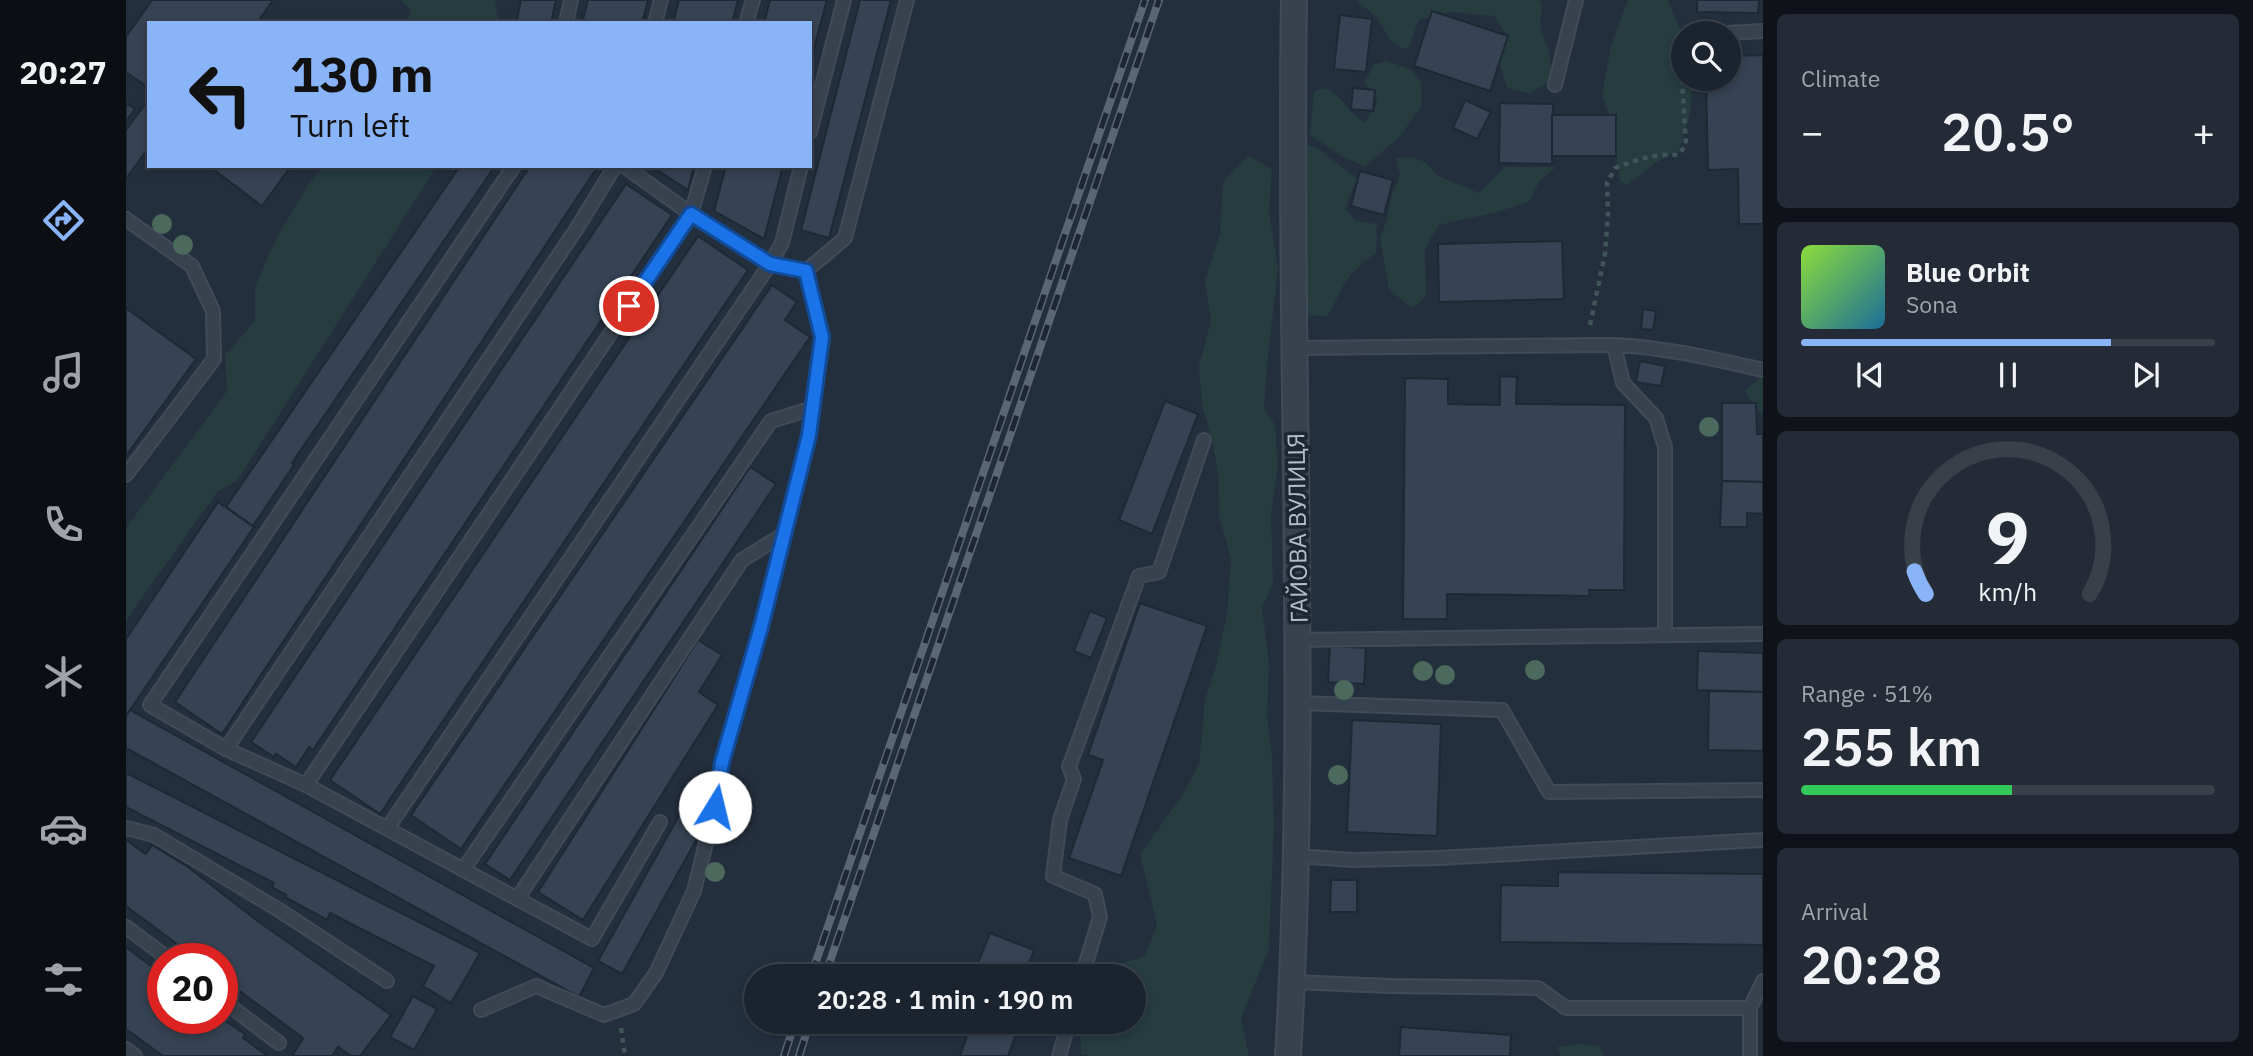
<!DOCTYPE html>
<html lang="en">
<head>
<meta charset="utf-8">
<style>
	:root { --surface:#1b232e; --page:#242b36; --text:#f1f3f6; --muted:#a0a4aa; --line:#39404a; --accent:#8ab4f8 }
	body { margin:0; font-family:"IBM Plex Sans",sans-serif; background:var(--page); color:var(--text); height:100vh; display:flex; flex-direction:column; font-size:26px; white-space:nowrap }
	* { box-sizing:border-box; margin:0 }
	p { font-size:23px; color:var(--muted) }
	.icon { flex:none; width:38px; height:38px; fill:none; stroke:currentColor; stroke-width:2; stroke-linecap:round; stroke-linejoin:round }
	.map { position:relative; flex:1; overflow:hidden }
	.drawer { display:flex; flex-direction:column; gap:14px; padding:14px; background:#0f1319; width:490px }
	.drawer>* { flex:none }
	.top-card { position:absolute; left:21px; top:21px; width:665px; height:147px; border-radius:0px; box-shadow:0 4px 10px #0003,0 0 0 2px var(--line); background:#8ab4f8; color:#111; overflow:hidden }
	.fabs { position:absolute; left:1545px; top:21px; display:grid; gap:14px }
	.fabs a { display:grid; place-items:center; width:70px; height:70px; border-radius:50%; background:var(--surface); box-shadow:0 4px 10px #0003,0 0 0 2px var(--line); font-size:35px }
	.speed { position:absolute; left:21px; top:943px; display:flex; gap:14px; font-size:35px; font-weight:700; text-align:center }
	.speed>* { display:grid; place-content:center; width:91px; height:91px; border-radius:50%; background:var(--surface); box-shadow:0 4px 10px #0003,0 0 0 2px var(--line); line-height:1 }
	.speed .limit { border:10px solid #d22; background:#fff; color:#111 }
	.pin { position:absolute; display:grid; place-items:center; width:60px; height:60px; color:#fff; margin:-30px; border:4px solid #fff; border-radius:50%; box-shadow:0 2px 7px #0007 }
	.me { position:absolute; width:77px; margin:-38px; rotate:9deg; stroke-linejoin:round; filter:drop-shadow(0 0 5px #0008) }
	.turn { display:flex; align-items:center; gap:24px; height:147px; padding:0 28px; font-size:32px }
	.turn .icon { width:91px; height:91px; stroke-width:2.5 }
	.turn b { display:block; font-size:49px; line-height:60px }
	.big { font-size:52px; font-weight:600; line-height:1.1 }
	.drawer .widget { flex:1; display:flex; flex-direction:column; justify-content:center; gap:10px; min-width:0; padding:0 24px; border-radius:10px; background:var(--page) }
	.drawer .dial { align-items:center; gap:0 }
	.dial svg { height:182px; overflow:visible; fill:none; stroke:var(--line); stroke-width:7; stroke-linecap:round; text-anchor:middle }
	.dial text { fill:var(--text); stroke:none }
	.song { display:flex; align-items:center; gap:21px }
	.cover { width:84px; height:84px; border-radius:10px; background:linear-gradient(135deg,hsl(90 70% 55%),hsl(200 70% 35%)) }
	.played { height:7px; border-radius:4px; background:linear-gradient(90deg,var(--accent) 75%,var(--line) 75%) }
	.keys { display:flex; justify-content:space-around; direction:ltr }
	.heat { display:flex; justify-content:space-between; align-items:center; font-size:38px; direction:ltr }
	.charge { height:10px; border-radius:5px; background:linear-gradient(90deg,#34c759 51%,var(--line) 0) }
	.trip { position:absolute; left:618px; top:964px; width:402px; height:70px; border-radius:35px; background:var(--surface); box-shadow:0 4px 10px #0003,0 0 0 2px var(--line); font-weight:600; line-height:70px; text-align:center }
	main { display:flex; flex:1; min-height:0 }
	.dock { display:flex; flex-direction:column; width:126px; justify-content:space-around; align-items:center; background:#0b0e12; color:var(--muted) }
	.dock .icon { width:49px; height:49px }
	.dock .current { color:var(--accent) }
	.dock b { font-size:32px; color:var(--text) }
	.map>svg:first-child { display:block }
	.green { fill:#263c3f }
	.building { fill:#364354; stroke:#1f2835; stroke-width:2 }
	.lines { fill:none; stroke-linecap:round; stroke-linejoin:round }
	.service-casing { stroke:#414a57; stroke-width:16 }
	.minor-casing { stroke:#414a57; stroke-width:28 }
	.path { stroke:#3f5557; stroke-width:4.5; stroke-dasharray:5 5; stroke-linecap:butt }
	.service { stroke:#38414e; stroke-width:12 }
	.minor { stroke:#38414e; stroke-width:24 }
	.rail-casing { stroke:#5a6575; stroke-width:8 }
	.rail { stroke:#1d2633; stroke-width:5; stroke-dasharray:16; stroke-linecap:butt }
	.tree { fill:#4b6a5d }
	.route-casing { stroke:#114b97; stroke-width:18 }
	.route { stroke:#1a73e8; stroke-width:12 }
	.labels { text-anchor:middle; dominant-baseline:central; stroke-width:7; stroke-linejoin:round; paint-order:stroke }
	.street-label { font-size:24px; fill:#b4bcc9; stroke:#1d2633 }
</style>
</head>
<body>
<main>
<nav class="dock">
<b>20:27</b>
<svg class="icon current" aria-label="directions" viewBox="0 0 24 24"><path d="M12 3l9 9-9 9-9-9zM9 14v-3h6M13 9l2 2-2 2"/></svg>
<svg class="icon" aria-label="music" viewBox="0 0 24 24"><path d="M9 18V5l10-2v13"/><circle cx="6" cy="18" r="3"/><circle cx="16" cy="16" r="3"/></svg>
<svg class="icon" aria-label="phone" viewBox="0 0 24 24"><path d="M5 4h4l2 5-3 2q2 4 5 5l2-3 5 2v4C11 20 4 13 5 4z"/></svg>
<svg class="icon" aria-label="climate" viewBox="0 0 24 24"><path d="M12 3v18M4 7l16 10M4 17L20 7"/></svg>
<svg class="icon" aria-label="car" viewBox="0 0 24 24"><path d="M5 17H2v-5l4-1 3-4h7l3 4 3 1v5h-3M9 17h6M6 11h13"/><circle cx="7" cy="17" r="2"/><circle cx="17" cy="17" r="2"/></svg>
<svg class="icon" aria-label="filters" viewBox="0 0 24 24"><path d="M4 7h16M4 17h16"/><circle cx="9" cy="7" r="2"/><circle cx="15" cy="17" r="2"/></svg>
</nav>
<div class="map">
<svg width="1637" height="1056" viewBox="0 0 1637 1056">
	<rect width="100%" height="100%" fill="#242f3e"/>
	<g class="green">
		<path d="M275,0H369L372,23H281L285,10Z"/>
		<path d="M1230,0H1414L1416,6L1414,26L1423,52L1427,80L1403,93L1381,88L1372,58L1382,37L1368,16L1326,12L1293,20L1282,49C1263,47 1262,32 1251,19C1246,11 1236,7 1230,0Z"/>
		<path d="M1502,0H1542L1557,37L1558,79H1567L1564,115L1553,150L1529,163L1501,185L1494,181L1485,121L1476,95L1485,45Z"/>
		<path d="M1260,61L1284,69L1295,81L1296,105L1275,135L1239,167L1214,155L1184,135L1188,91L1201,88C1218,98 1221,112 1239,122L1252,101L1238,82L1249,64Z"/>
		<path d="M1171,144L1190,147L1231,179L1219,208L1230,221L1251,224L1250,253C1237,263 1225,272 1217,286C1211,297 1208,307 1200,316L1183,315L1167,279Z"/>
		<path d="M1122,155L1146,169L1143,212L1152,268L1141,365L1138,408L1149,425L1152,466L1145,514L1147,583L1136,608L1143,664L1141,717L1146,757L1148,826L1143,948L1115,1018L1123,1056H964L955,1054L954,1022H1008V976H989L995,963L1018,957L1031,924L1014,854L1056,796L1073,764L1079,700L1090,666L1101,614L1105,559L1093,516L1092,473L1086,440L1076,404L1073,366L1085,321L1079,281L1094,234L1097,182Z"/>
		<path d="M1286,157L1299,162L1312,176L1353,193L1378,167H1430L1414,181L1402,202L1371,212L1313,225L1299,248L1300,295L1293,303L1285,307L1263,290L1254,238L1261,220L1265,197L1274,175L1270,158Z"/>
		<path d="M198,166H311L111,481L92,491L0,620V528L101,391L99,355L129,321V286L151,237L183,183Z"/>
		<path d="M1637,375V416L1618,391Z"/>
		<path d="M1453,1044L1473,1046L1479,1056H1434L1431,1047Z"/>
	</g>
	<g class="building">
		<path d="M26,0H147L131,23H23V88L0,72V37Z"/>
		<path d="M395,0H430L425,23H390Z"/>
		<path d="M462,0H522L516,23H456Z"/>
		<path d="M553,0H612L606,23H547Z"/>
		<path d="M644,0H701L684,63V23H638Z"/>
		<path d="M734,0H765L703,238L675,230Z"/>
		<path d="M1571,0H1633L1632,13L1571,12Z"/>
		<path d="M1306,11L1382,36L1364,91L1288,66Z"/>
		<path d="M1214,15L1246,19L1240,72L1208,69Z"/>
		<path d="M1637,55V224H1613L1612,169L1582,170L1580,79H1603V56Z"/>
		<path d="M1227,88L1249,90L1247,111L1225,109Z"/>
		<path d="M23,99V147L0,179V130Z"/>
		<path d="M1339,100L1365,112L1351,139L1327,128Z"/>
		<path d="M0,103L9,109L0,121Z"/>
		<path d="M1374,103L1427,104L1426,164L1373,163Z"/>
		<rect x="1426" y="115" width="64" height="41"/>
		<path d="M83,166H165L136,206Z"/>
		<path d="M334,166H369L166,463L168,465L127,526L100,507Z"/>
		<path d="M404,166H472L96,734L49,702Z"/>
		<path d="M525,166H568L562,190Z"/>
		<path d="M600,166H657L638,239L588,211Z"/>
		<path d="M1234,171L1267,180L1258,215L1225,206Z"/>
		<path d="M500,184L546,215L187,750L183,747L170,767L150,754L148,757L125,742Z"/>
		<path d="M572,236L622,270L254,814L204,780Z"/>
		<path d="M1436,241L1438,299L1313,302L1312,244Z"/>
		<path d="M646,285L671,302L659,320L684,337L335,849L285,815Z"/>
		<path d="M0,308L70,359L0,456Z"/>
		<path d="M1517,309L1530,311L1527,330L1515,329Z"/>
		<path d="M1514,361L1539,366L1535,386L1510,382Z"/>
		<path d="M1374,376L1391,377L1390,404L1499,405L1498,590H1463L1464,596L1321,594V619H1277L1279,378L1322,379V404L1374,405Z"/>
		<path d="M1039,401L1072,414L1026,534L993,520Z"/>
		<path d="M1596,403H1630L1631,434H1637V482L1596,481Z"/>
		<path d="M624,467L650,484L384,880L359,864Z"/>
		<path d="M1596,481L1637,482V514L1621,513V527H1594Z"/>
		<path d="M92,502L128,527L0,716V639Z"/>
		<path d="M1014,603L1081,626L995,876L943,858L977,760L962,755Z"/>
		<path d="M964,611L981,618L965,658L948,651Z"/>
		<path d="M572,640L596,655L573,692L592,705L457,920L412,892Z"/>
		<path d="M1204,646L1240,648L1238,684L1202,682Z"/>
		<path d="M1572,651L1637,653V692L1571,690Z"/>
		<path d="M1583,691L1637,692V751L1582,750Z"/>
		<path d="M4,710L468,968L453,997L0,748V716Z"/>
		<path d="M1226,720L1315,724L1311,836L1221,832Z"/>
		<path d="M0,773L354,953L325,1003L297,986L308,966L204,913L201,920L159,897L160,895L146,887L148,883L0,807Z"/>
		<path d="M555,812L579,824L496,974L472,961Z"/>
		<path d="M0,840L20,854L26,845L62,867L133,922L265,1015L234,1056H225L212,1047L206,1056H166L177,1038L96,978V959H71L0,906Z"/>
		<path d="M1432,872L1637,874V945L1374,942L1375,885L1432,886Z"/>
		<path d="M1205,880H1231V912H1204Z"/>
		<path d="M864,933L908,950L898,976H847Z"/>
		<path d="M0,947L37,975V1018H95L119,1034L117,1038L142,1056H37L0,1029Z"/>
		<path d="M287,996L311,1009L288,1050L264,1037Z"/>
		<path d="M846,1022H881L893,1026L882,1056H834Z"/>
		<path d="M1275,1027L1385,1035L1384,1056H1273Z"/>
	</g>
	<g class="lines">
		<defs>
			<g id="service">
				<path d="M440,23L445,0"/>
				<path d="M529,23L535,0"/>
				<path d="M620,23L627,0"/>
				<path d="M1602,33L1637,31"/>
				<path d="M1429,85L1450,0"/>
				<path d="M684,132L718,0"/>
				<path d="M388,166L24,705L100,749L180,785L466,939L534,822"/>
				<path d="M0,219L66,266L87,311L88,359L0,475"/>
				<path d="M680,271L719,238L781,0"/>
				<path d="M1488,345L1497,383L1530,418L1539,447V633"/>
				<path d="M1168,348L1488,345C1538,347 1588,359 1637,370"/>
				<path d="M1172,640L1637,634"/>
				<path d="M1172,703L1376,710L1423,792L1637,790"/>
				<path d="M100,749L451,228L489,166"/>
				<path d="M180,785L565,214L579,166"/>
				<path d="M0,828L28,835L153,910L261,981"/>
				<path d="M261,829L644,264L656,243L675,166"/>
				<path d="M1171,856L1226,860L1313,858L1637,840"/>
				<path d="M337,870L645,421L687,408"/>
				<path d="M391,899L616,560L658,534"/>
				<path d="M0,927L43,959"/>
				<path d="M956,976L974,917L969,894L927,876L934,820L948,779L943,767L1013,576L1033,572L1078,440"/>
				<path d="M1166,982L1264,986L1412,988L1440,1008H1624L1637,981"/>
				<path d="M96,1000L153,1043"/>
				<path d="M355,1010L410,986L478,1015L508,1004L530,973L568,891L589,807L596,762L635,627L683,435L697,337L680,271L644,264L565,214L498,166"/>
				<path d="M0,1049L9,1056"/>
				<path d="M933,1056L943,1022"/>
				<path d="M1624,1056V1008"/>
			</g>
			<path id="minor" d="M1162,1056C1183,704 1162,352 1168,0"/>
		</defs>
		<use href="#service" class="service-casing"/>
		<use href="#minor" class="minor-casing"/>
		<g class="path">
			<path d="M1464,325L1479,254L1482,214L1481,183L1489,168C1510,160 1529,153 1552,155L1560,145L1555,61L1558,52"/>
			<path d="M495,1028L499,1056"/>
		</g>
		<use href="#service" class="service"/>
		<use href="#minor" class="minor"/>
		<defs>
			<g id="rail">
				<path d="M685,976L1019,0"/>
				<path d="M699,976L1033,0"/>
				<path d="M658,1056L669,1022"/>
				<path d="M673,1056L684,1022"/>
			</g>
		</defs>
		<use href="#rail" class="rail-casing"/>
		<use href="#rail" class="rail"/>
	</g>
	<g class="tree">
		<circle cx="36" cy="224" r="10"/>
		<circle cx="57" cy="245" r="10"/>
		<circle cx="1583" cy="427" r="10"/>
		<circle cx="1409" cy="670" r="10"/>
		<circle cx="1297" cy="671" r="10"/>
		<circle cx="1319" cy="675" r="10"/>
		<circle cx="1218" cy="690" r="10"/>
		<circle cx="1212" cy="775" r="10"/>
		<circle cx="589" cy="872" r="10"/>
	</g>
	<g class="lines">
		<defs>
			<path id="route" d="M503,306L565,214L644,264L680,271L696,337L683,435L635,627L596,762L589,807"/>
		</defs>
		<use href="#route" class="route-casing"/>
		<use href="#route" class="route"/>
	</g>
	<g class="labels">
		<g class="street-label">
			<text transform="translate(1171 528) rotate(-91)">ГАЙОВА ВУЛИЦЯ</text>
		</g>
	</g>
</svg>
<div class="fabs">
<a><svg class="icon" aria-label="search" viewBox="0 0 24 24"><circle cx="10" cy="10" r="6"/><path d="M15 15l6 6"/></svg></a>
</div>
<div class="speed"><div class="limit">20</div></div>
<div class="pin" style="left:503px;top:306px;background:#d93025"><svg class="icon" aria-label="arrive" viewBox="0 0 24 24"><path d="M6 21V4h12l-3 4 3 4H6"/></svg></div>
<svg class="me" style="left:589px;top:807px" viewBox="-20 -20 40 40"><circle r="19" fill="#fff"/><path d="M0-13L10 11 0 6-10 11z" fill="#1a73e8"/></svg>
<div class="trip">20:28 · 1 min · 190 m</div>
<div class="top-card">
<div class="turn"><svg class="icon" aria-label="left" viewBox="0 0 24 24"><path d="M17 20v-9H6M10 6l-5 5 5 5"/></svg><div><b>130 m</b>Turn left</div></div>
</div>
</div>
<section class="drawer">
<div class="widget"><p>Climate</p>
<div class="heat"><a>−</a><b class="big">20.5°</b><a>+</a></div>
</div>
<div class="widget">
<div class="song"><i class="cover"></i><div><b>Blue Orbit</b><p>Sona</p></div></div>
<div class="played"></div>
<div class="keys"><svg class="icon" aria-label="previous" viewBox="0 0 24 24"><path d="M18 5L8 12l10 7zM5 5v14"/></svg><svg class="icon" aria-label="pause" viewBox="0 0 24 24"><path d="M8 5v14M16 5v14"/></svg><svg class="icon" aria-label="next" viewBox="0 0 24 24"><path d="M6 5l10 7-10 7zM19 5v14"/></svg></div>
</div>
<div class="widget dial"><svg viewBox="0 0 100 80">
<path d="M14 69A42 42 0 1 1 86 69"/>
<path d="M14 69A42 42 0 0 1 9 59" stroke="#8ab4f8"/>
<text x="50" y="56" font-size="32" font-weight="700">9</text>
<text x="50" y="72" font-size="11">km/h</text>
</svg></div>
<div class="widget"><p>Range · 51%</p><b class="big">255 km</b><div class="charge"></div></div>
<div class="widget"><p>Arrival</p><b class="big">20:28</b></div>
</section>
</main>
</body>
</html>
